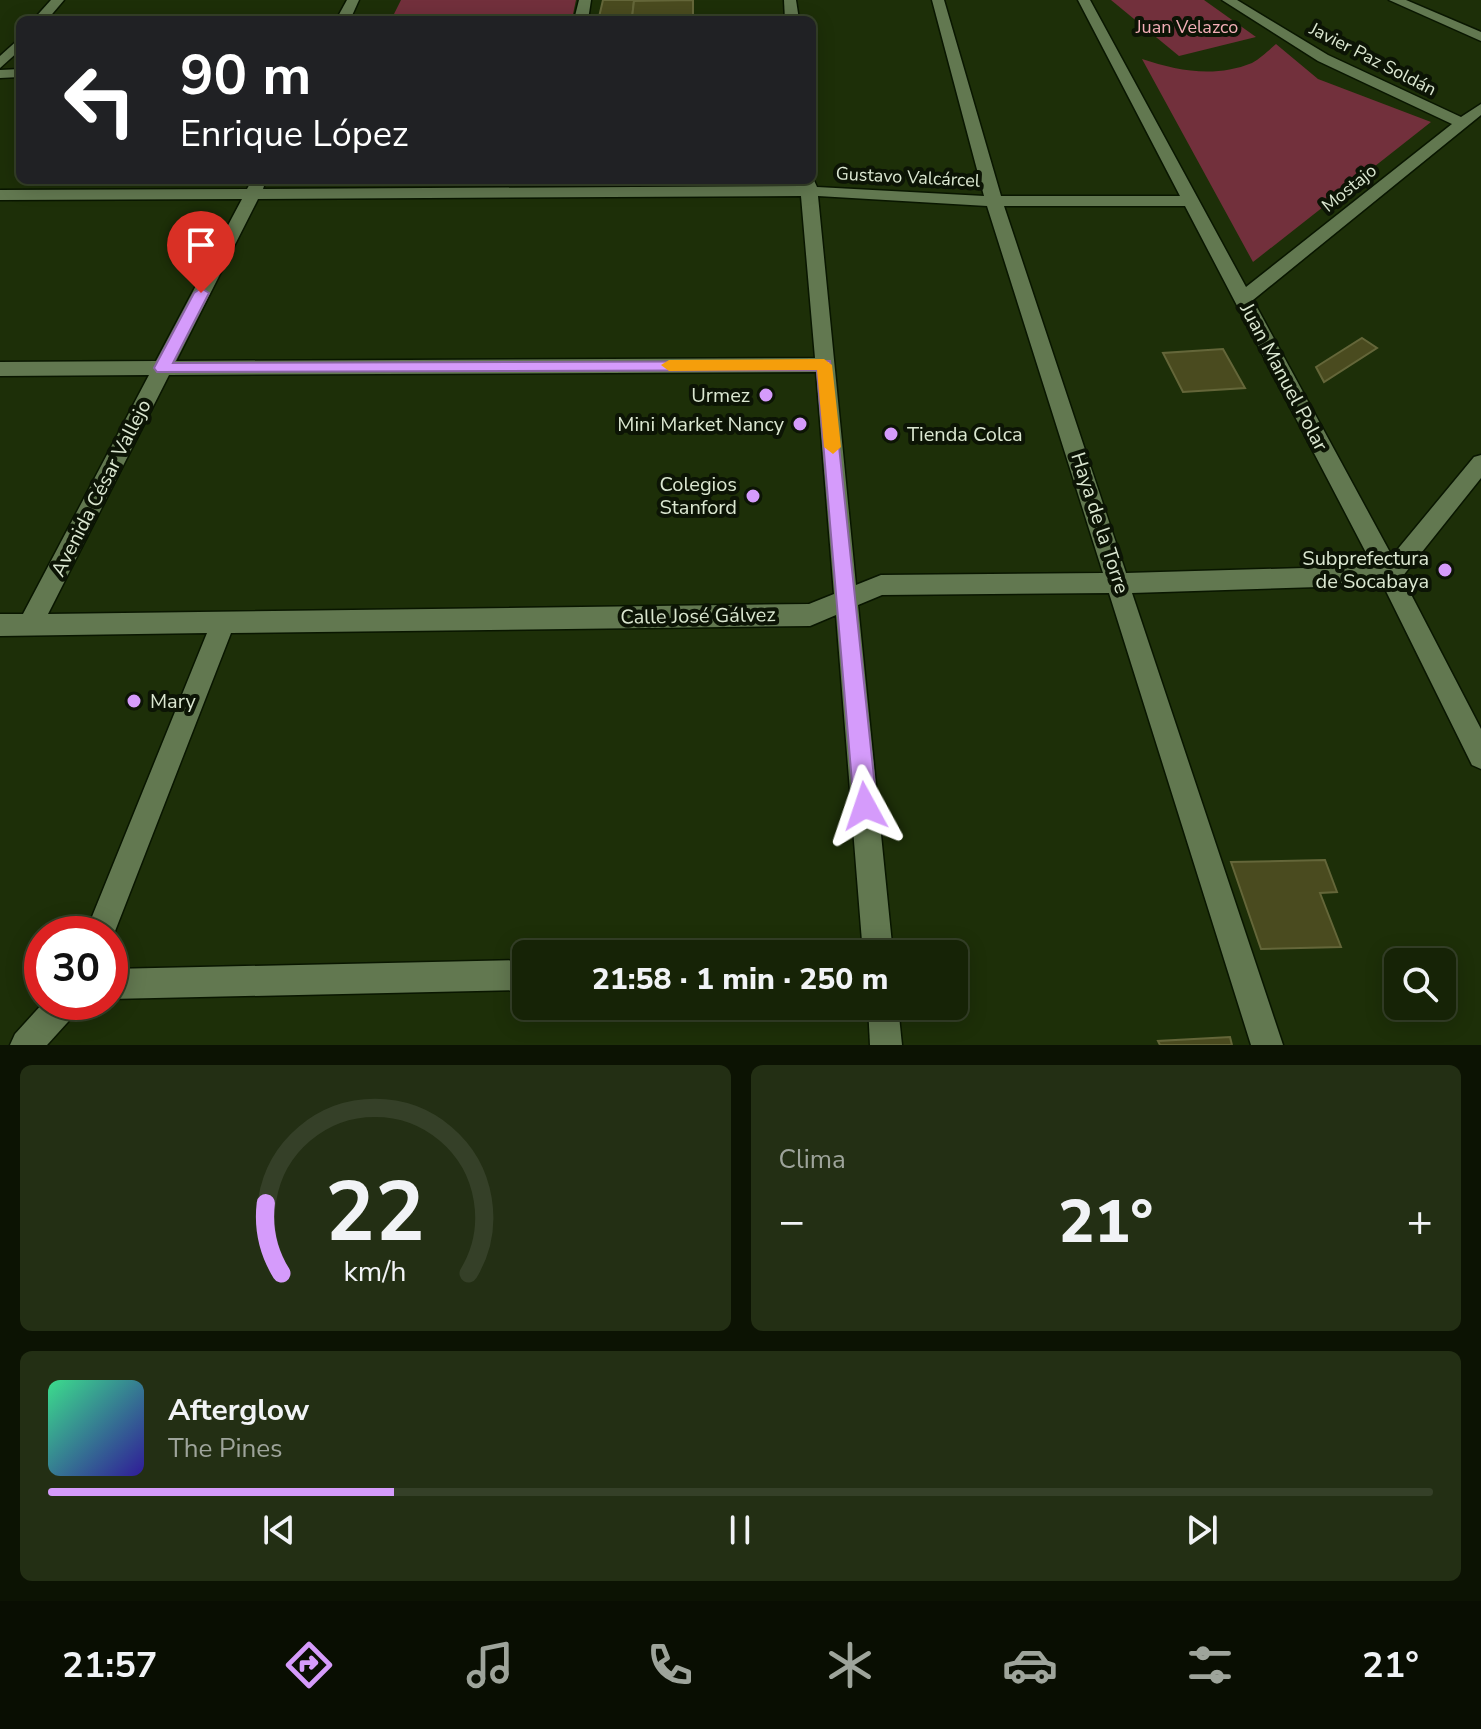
<!DOCTYPE html>
<html lang="es">
<head>
<meta charset="utf-8">
<style>
	:root { --surface:#162306; --page:#232f14; --text:#f1f3f6; --muted:#9ea49b; --line:#354028; --accent:#d59bfb }
	body { margin:0; font-family:"Nunito Sans",sans-serif; background:var(--page); color:var(--text); height:100vh; display:flex; flex-direction:column; font-size:30px; white-space:nowrap }
	* { box-sizing:border-box; margin:0 }
	p { font-size:26px; color:var(--muted) }
	.icon { flex:none; width:44px; height:44px; fill:none; stroke:currentColor; stroke-width:2; stroke-linecap:round; stroke-linejoin:round }
	.map { position:relative; height:1045px; overflow:hidden }
	.sheet { display:flex; flex-direction:column; gap:20px; padding:20px; background:#0c1303; flex:1 }
	.sheet>* { flex:none }
	.hud { position:absolute; left:16px; top:16px; width:800px; height:168px; border-radius:12px; box-shadow:0 4px 20px #0003,0 0 0 2px var(--line); background:#202124; color:#fff; overflow:hidden }
	.tools { position:absolute; left:1384px; top:948px; display:grid; gap:16px }
	.tools a { display:grid; place-items:center; width:72px; height:72px; border-radius:12px; background:var(--surface); box-shadow:0 4px 20px #0003,0 0 0 2px var(--line); font-size:40px }
	.speed { position:absolute; left:24px; top:916px; display:flex; gap:16px; font-size:40px; font-weight:700; text-align:center }
	.speed>* { display:grid; place-content:center; width:104px; height:104px; border-radius:50%; background:var(--surface); box-shadow:0 4px 20px #0003,0 0 0 2px var(--line); line-height:1 }
	.speed .limit { border:12px solid #d22; background:#fff; color:#111 }
	.pin { position:absolute; display:grid; place-items:center; width:68px; height:68px; color:#fff; margin:-82px -34px; border-radius:50% 50% 50% 0; rotate:-45deg; box-shadow:0 0 8px #0007 }
	.pin .icon { rotate:45deg }
	.me { position:absolute; width:88px; margin:-44px; rotate:355deg; stroke-linejoin:round; filter:drop-shadow(0 0 6px #0008) }
	.turn { display:flex; align-items:center; gap:28px; height:168px; padding:0 32px; font-size:36px }
	.turn .icon { width:104px; height:104px; stroke-width:2.5 }
	.turn b { display:block; font-size:56px; line-height:68px }
	.big { font-size:60px; font-weight:800; line-height:1.1 }
	.sheet .card { flex:1; display:flex; flex-direction:column; justify-content:center; gap:12px; min-width:0; padding:0 28px; border-radius:12px; background:var(--page) }
	.sheet .dial { align-items:center; gap:0 }
	.dial svg { height:208px; overflow:visible; fill:none; stroke:var(--line); stroke-width:7; stroke-linecap:round; text-anchor:middle }
	.dial text { fill:var(--text); stroke:none }
	.song { display:flex; align-items:center; gap:24px }
	.cover { width:96px; height:96px; border-radius:12px; background:linear-gradient(135deg,hsl(150 70% 55%),hsl(250 70% 35%)) }
	.played { height:8px; border-radius:4px; background:linear-gradient(90deg,var(--accent) 25%,var(--line) 25%) }
	.keys { display:flex; justify-content:space-around; direction:ltr }
	.heat { display:flex; justify-content:space-between; align-items:center; font-size:44px; direction:ltr }
	.sheet .tiles { flex:1; display:grid; gap:20px; grid-template-columns:1fr 1fr }
	.card:last-child { grid-column:span 2 }
	.trip { position:absolute; left:512px; top:940px; width:456px; height:80px; border-radius:12px; background:var(--surface); box-shadow:0 4px 20px #0003,0 0 0 2px var(--line); font-weight:800; line-height:80px; text-align:center }
	.tab-bar { display:flex; height:128px; justify-content:space-around; align-items:center; background:#090e02; color:var(--muted) }
	.tab-bar .icon { width:56px; height:56px }
	.tab-bar .selected { color:var(--accent) }
	.tab-bar b { font-size:36px; color:var(--text) }
	.map>svg:first-child { display:block }
	.green { fill:#72303c }
	.building { fill:#4a4b1f; stroke:#646639; stroke-width:2 }
	.lines { fill:none; stroke-linecap:round; stroke-linejoin:round }
	.minor-casing { stroke:#091600; stroke-width:3 }
	.minor { fill:#627850; fill-rule:evenodd }
	.route { fill:#d59bfb; stroke:#8a65a3; stroke-width:2 }
	.slow { fill:#f59e0b }
	.poi-dot { fill:#d59bfb; stroke:#0c1405; stroke-width:3 }
	.labels { text-anchor:middle; dominant-baseline:central; stroke-width:8; stroke-linejoin:round; paint-order:stroke }
	.far-park-label { font-size:18px; fill:#f3afb7; stroke:#0c1405 }
	.far-street-label { font-size:18px; fill:#dbe7d1; stroke:#0c1405 }
	.street-label { font-size:20px; fill:#dbe7d1; stroke:#0c1405 }
	.poi-label { font-size:20px; fill:#dbe7d1; stroke:#0c1405; text-anchor:end }
</style>
</head>
<body>
<div class="map">
<svg width="1481" height="1045" viewBox="0 0 1481 1045">
	<rect width="100%" height="100%" fill="#1d2f08"/>
	<g class="green">
		<path d="M401,0H576L572,19L391,20Z"/>
		<path d="M1111,0H1204L1256,37L1179,56Z"/>
		<path d="M1276,44L1318,79L1431,122L1253,262L1142,59C1178,71 1215,78 1252,63C1260,59 1269,50 1276,44Z"/>
	</g>
	<g class="building">
		<path d="M603,0H634L632,18L599,17Z"/>
		<path d="M693,0V17L632,18L634,1Z"/>
		<path d="M1362,338L1377,348L1324,382L1316,367Z"/>
		<path d="M1223,349L1245,388L1183,392L1163,353Z"/>
		<path d="M1325,860L1337,892L1320,893L1341,947L1261,949L1231,862Z"/>
		<path d="M1230,1037L1232,1045H1160L1158,1041Z"/>
	</g>
	<g class="lines">
		<defs>
			<g id="minor">
				<path d="M51,0H64L47,20H33Z"/>
				<path d="M347,0H359L350,20H336Z"/>
				<path d="M579,0H591L588,20H574Z"/>
				<path d="M784,0H796L799,20H785Z"/>
				<path d="M932,0H944L1001,196H1180L1078,0H1090L1246,287L1452,124L1318,61L1222,0H1237L1328,55L1461,117L1481,104V115L1253,300L1392,556L1474,457L1481,455V478L1402,577L1481,729V769L1472,765L1383,585L1132,593L1283,1045H1251L1109,593L882,595L858,605L893,954H863L836,615L810,626L231,633L110,944V934H85L207,633L0,636V614H23L149,375L0,376V362L156,361L242,199L0,200V190L247,189L252,180H266L263,189L801,186L800,180H812V176L817,187L984,196ZM801,196L815,358L176,361L258,199ZM818,196L987,206L1103,573L881,575L856,585ZM1004,206H1185L1373,566L1126,573ZM816,372L834,594L809,604L48,614L169,375Z"/>
				<path d="M1389,0H1406L1481,32V41Z"/>
				<path d="M20,38V50L0,68V56Z"/>
				<path d="M20,69V77L0,78V70Z"/>
				<path d="M526,960V990L110,999V969Z"/>
				<path d="M44,1002H80L76,1013L47,1045H10L15,1034Z"/>
				<path d="M868,1006H898L902,1045H870Z"/>
			</g>
		</defs>
		<use href="#minor" class="minor-casing"/>
		<use href="#minor" class="minor"/>
	</g>
	<path class="route" d="M201,288L209,293L173,363L830,361L877,806L873,814L865,817L857,814L854,806L817,370L157,372L154,368L194,293Z"/>
	<path class="slow" d="M824,359L832,365L841,447L833,454L824,447L817,370L669,371L661,365L669,360Z"/>
	<g class="poi-dot">
		<circle cx="766" cy="395" r="8"/>
		<circle cx="800" cy="424" r="8"/>
		<circle cx="891" cy="434" r="8"/>
		<circle cx="753" cy="496" r="8"/>
		<circle cx="1445" cy="570" r="8"/>
		<circle cx="134" cy="701" r="8"/>
	</g>
	<g class="labels">
		<g class="far-park-label">
			<text x="1187" y="27">Juan Velazco</text>
		</g>
		<g class="far-street-label">
			<text transform="translate(1373 59) rotate(27)">Javier Paz Soldán</text>
			<text transform="translate(908 177) rotate(3)">Gustavo Valcárcel</text>
			<text transform="translate(1349 188) rotate(-39)">Mostajo</text>
		</g>
		<g class="street-label">
			<text transform="translate(1284 377) rotate(62)">Juan Manuel Polar</text>
			<text transform="translate(101 488) rotate(-63)">Avenida César Vallejo</text>
			<text transform="translate(1100 523) rotate(72)">Haya de la Torre</text>
			<text transform="translate(698 616) rotate(-1)">Calle José Gálvez</text>
		</g>
		<g class="poi-label">
			<text x="750" y="395">Urmez</text>
			<text x="784" y="424">Mini Market Nancy</text>
			<text x="907" y="434" text-anchor="start">Tienda Colca</text>
			<text x="737" y="484">Colegios<tspan x="737" dy="23">Stanford</tspan></text>
			<text x="1429" y="558">Subprefectura<tspan x="1429" dy="23">de Socabaya</tspan></text>
			<text x="150" y="701" text-anchor="start">Mary</text>
		</g>
	</g>
</svg>
<div class="tools">
<a><svg class="icon" aria-label="search" viewBox="0 0 24 24"><circle cx="10" cy="10" r="6"/><path d="M15 15l6 6"/></svg></a>
</div>
<div class="speed"><div class="limit">30</div></div>
<div class="pin" style="left:201px;top:293px;background:#d93025"><svg class="icon" aria-label="arrive" viewBox="0 0 24 24"><path d="M6 21V4h12l-3 4 3 4H6"/></svg></div>
<svg class="me" style="left:865px;top:806px" viewBox="-20 -20 40 40"><path d="M0-17L14 15 0 8-14 15z" fill="#d59bfb" stroke="#fff" stroke-width="4"/></svg>
<div class="trip">21:58 · 1 min · 250 m</div>
<div class="hud">
<div class="turn"><svg class="icon" aria-label="left" viewBox="0 0 24 24"><path d="M17 20v-9H6M10 6l-5 5 5 5"/></svg><div><b>90 m</b>Enrique López</div></div>
</div>
</div>
<section class="sheet">
<div class="tiles">
<div class="card dial"><svg viewBox="0 0 100 80">
<path d="M14 69A42 42 0 1 1 86 69"/>
<path d="M14 69A42 42 0 0 1 8 42" stroke="#d59bfb"/>
<text x="50" y="56" font-size="32" font-weight="700">22</text>
<text x="50" y="72" font-size="11">km/h</text>
</svg></div>
<div class="card"><p>Clima</p>
<div class="heat"><a>−</a><b class="big">21°</b><a>+</a></div>
</div>
<div class="card">
<div class="song"><i class="cover"></i><div><b>Afterglow</b><p>The Pines</p></div></div>
<div class="played"></div>
<div class="keys"><svg class="icon" aria-label="previous" viewBox="0 0 24 24"><path d="M18 5L8 12l10 7zM5 5v14"/></svg><svg class="icon" aria-label="pause" viewBox="0 0 24 24"><path d="M8 5v14M16 5v14"/></svg><svg class="icon" aria-label="next" viewBox="0 0 24 24"><path d="M6 5l10 7-10 7zM19 5v14"/></svg></div>
</div>
</div>
</section>
<nav class="tab-bar">
<b>21:57</b>
<svg class="icon selected" aria-label="directions" viewBox="0 0 24 24"><path d="M12 3l9 9-9 9-9-9zM9 14v-3h6M13 9l2 2-2 2"/></svg>
<svg class="icon" aria-label="music" viewBox="0 0 24 24"><path d="M9 18V5l10-2v13"/><circle cx="6" cy="18" r="3"/><circle cx="16" cy="16" r="3"/></svg>
<svg class="icon" aria-label="phone" viewBox="0 0 24 24"><path d="M5 4h4l2 5-3 2q2 4 5 5l2-3 5 2v4C11 20 4 13 5 4z"/></svg>
<svg class="icon" aria-label="climate" viewBox="0 0 24 24"><path d="M12 3v18M4 7l16 10M4 17L20 7"/></svg>
<svg class="icon" aria-label="car" viewBox="0 0 24 24"><path d="M5 17H2v-5l4-1 3-4h7l3 4 3 1v5h-3M9 17h6M6 11h13"/><circle cx="7" cy="17" r="2"/><circle cx="17" cy="17" r="2"/></svg>
<svg class="icon" aria-label="filters" viewBox="0 0 24 24"><path d="M4 7h16M4 17h16"/><circle cx="9" cy="7" r="2"/><circle cx="15" cy="17" r="2"/></svg>
<b>21°</b>
</nav>
</body>
</html>
